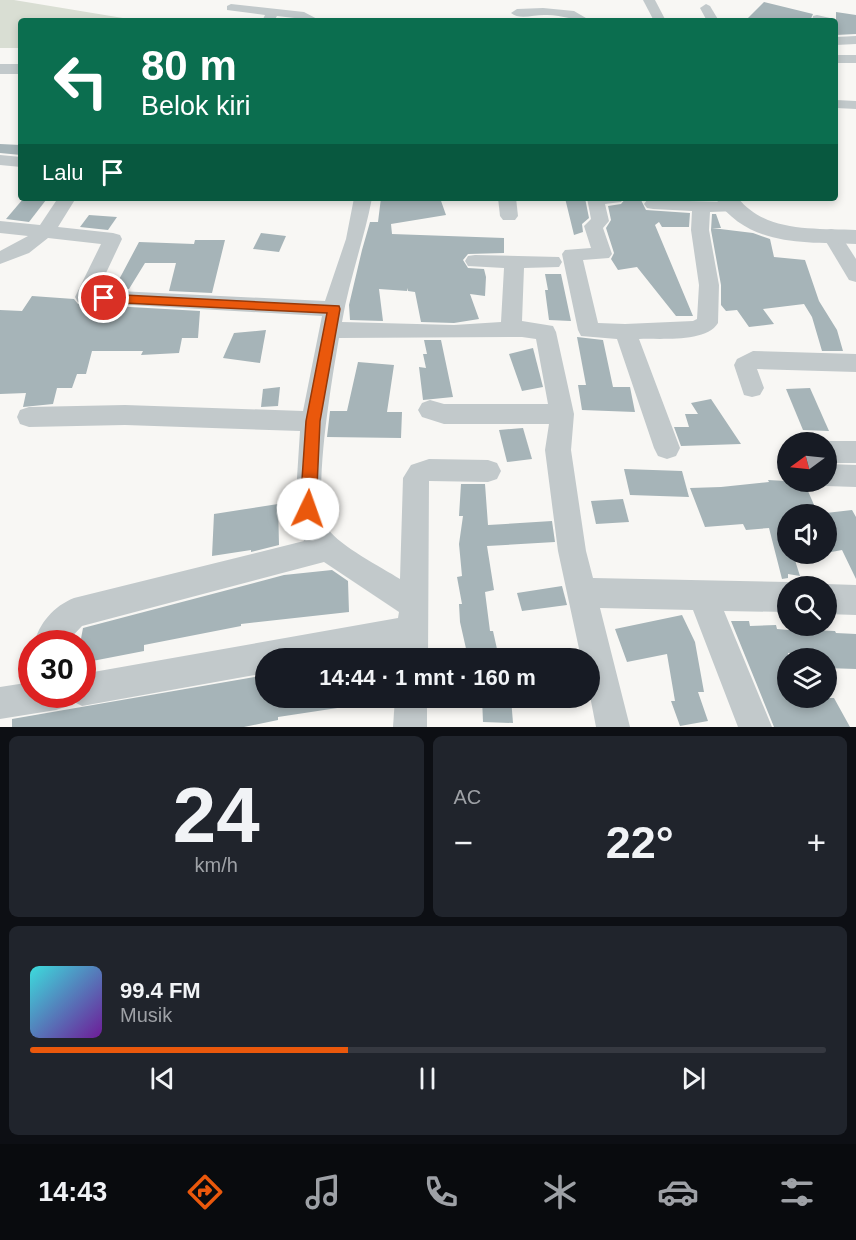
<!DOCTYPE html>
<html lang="id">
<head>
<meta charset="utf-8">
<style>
	:root { --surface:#171b24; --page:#20242c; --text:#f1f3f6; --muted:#9ea1a6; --line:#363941; --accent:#ea580c }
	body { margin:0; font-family:Arial,sans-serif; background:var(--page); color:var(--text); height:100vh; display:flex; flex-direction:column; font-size:22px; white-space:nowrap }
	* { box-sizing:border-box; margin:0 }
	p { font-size:20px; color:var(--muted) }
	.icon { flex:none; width:33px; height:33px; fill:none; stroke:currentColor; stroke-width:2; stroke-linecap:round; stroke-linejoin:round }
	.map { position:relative; height:727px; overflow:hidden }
	.drawer { display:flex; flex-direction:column; gap:9px; padding:9px; background:#0d0f14; flex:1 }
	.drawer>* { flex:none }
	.hud { position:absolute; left:18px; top:18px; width:820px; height:183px; border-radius:6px; box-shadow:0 3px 9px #0003; background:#0b6e4f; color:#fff; overflow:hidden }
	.needle { width:39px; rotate:255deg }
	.tools { position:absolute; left:777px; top:432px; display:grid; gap:12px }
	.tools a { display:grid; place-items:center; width:60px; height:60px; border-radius:50%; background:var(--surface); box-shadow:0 3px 9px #0003; font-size:30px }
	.speed { position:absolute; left:18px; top:630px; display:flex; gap:12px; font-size:30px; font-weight:700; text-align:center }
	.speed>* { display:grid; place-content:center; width:78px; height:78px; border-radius:50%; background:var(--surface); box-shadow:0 3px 9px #0003; line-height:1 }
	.speed .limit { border:9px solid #d22; background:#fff; color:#111 }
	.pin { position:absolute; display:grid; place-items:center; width:51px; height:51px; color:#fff; margin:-26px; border:3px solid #fff; border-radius:50%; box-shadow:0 2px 6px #0007 }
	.me { position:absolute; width:66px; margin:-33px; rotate:3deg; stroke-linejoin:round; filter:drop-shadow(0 0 4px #0008) }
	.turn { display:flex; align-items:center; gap:21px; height:126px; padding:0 24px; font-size:27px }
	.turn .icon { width:78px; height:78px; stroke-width:2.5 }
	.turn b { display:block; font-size:42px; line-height:51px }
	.then { display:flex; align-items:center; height:57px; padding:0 24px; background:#0003; gap:12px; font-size:22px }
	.big { font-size:45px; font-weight:800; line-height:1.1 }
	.drawer .card { flex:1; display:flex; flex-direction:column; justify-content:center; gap:9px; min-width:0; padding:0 21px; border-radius:9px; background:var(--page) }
	.drawer .dial { align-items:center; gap:0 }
	.dial b { font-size:78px; line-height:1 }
	.song { display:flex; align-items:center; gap:18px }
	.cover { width:72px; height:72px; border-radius:9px; background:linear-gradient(135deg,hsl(180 70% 55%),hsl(280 70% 35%)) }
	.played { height:6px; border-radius:3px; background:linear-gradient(90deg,var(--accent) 40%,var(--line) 40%) }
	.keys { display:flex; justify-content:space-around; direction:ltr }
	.heat { display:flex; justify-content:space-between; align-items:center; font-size:33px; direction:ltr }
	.drawer .tiles { flex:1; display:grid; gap:9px; grid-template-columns:1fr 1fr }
	.card:last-child { grid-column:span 2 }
	.trip { position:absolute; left:255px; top:648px; width:345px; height:60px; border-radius:30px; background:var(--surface); box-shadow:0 3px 9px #0003; font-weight:800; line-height:60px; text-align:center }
	.tabs { display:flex; height:96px; justify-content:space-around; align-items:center; background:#090b0e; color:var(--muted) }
	.tabs .icon { width:42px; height:42px }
	.tabs .active { color:var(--accent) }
	.tabs b { font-size:27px; color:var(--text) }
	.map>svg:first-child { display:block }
	.green { fill:#d9ded3 }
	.building { fill:#a6b4b8 }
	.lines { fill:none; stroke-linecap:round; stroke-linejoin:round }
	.minor { fill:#c2c9cb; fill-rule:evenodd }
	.tertiary { fill:#c2c9cb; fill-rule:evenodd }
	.route { fill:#ea580c; stroke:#983908; stroke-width:1.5 }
</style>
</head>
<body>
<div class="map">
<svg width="856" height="727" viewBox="0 0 856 727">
	<rect width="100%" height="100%" fill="#f8f7f4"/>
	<path class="green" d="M0,0H14L141,21H21V48H0Z"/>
	<g class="building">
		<path d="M764,2L813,14L810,21H745Z"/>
		<path d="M836,12L856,15V34L836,35Z"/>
		<path d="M0,144L21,145V155L0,153Z"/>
		<path d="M381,198H440L446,215L391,224L392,234L504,238V253L468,254L463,260L468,268L484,269L486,277L485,296L470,294L479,319L454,323L421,322L415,292L408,291L407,288V291L379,289L383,321L350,320L349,305L362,250L370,222H378Z"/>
		<path d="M565,198H585L589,218L582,224L583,232L574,235Z"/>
		<path d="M626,198H640L646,210L690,213L689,227H662L659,222L655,225L693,316H676L637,267L618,270L611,259L614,253L606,228L611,220L608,206L621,204Z"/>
		<path d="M23,199L46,200L29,222L6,219Z"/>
		<path d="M712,214H716L721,228H712L753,233L770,239L774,257L805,260L819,301L837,330L843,351H822L812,317L804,304L763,309L774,324L749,327L737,310L726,311L721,305V285L711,230Z"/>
		<path d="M89,215L117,217L108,230L80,227Z"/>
		<path d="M261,233L286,236L279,252L253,249Z"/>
		<path d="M195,240H225L212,293L169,291L176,263H145L129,289H114L139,242L194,244Z"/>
		<path d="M545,274H561L571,321L549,320L545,290H548Z"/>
		<path d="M32,296L74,299L78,304L200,311L198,338H182L179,353L141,355L143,351H92L86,374H77L72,388H57L53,404L23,407L26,393L0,394V310L22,311Z"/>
		<path d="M266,330L260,363L223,358L234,333Z"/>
		<path d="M577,337L603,340L613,387H630L635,412L582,410L578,385H586Z"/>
		<path d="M424,340H441L453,397L423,400L419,367L426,368L423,354H427Z"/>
		<path d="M533,348L543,387L522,391L509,354Z"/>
		<path d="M358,362L394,365L387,412H402L401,438L327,437L330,411H347Z"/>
		<path d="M280,387L278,406L261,407L263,389Z"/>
		<path d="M810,388L829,431L803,430L786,389Z"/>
		<path d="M711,399L741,444L681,446L674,427H689L685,414H698L691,403Z"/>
		<path d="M523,428L532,459L507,462L499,430Z"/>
		<path d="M624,469L682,471L689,497L630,495Z"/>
		<path d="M768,480L804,482L818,514H788V554H793L800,576L788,574V578L782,579L769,528L746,530L743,524L705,527L690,488L721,487L769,482Z"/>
		<path d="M461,484H485L488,525L552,521L555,542L487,546L494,590L485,592L490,631H493L497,649L467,653L460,622L459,604H462L457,577L462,576L459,544L463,516H459Z"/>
		<path d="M623,499L629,522L596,524L591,501Z"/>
		<path d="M278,504L279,545L251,552V550L212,556L214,514Z"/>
		<path d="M852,510L856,517V579L842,550L826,553V513Z"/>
		<path d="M332,570L348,581L349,612L241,624V626L144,645V651L82,663V644H80L83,628L284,575Z"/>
		<path d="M562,586L567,605L522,611L517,593Z"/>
		<path d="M682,615L695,642L704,692H698L708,721L680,726L671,701H675L667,654L627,662L615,629Z"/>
		<path d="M731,621H749L750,626L776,625L777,629L812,632L811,630L835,631L836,633L856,634V669L826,668V658H821L819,652L788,653V698H834L850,727H774Z"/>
		<path d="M266,675V698H343L344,707L278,717V720L244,727H12V719Z"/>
		<path d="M482,698H511L513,723L483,722Z"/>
	</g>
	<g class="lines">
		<g class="minor">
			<path d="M643,0H655L666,21H654Z"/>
			<path d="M231,4L304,12L321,21L277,16L274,21H262L265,15L227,10V6Z"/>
			<path d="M706,4L710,6L719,21H707L700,8Z"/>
			<path d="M543,8L574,11L591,21C574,21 561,14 544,15C533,15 519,20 511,13L517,9Z"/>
			<path d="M817,15L830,18L832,21H812L813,16Z"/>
			<path d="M856,36V44L836,45V37Z"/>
			<rect x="836" y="55" width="20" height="8"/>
			<path d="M836,100L856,101V109L836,108Z"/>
			<path d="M0,155L21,157V167L0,165Z"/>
			<path d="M58,198H76L58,227L113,233L120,235L122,239L98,290L325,301L346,239L354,198H372C364,240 349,280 342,322L454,325L501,322L504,268L468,266L465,261L468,256L475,255L559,257L562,262L559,267L524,268L522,321L553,326L556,332L574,414L571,450L586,551L593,578L788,582L798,586H788V612L724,611L772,727H738L693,610L600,608L630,727H596L590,696V658H581L558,551L545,450L549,424H444L422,417L418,410L422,403L430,400L444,404H548L536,339L522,337L339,338C333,373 310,503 328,529C340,546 381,567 400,579L403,478L411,465L429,459L488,460L497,463L501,471L497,479L488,482L429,481L428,658H396L397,649L346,658H266V673L82,706L70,700L68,706L56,710L0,719V687L32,682V694H82V674L398,618L399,612L324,562L82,626L65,644H34C39,623 54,606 74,598L304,541L295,509L300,431L125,425L29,427L20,424L17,417L20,410L29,407L125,405L303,411L322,316L78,302L75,297L101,244L48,238L29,253L0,264V251L28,236L0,233V221L40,225Z"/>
			<path d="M498,198H516L518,216L515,220H503L500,216Z"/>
			<path d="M587,198H624L621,202L605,204L609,221L603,228L612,254L609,258L583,260L598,323L625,324L693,321L697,319L699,285L691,230L692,211L653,209L647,208L644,204L647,200L731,202L737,203L740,207L737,211L710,212L709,230L719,285L718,323C706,343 660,338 639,339L680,448L676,456L667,459L658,456L654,448L617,339L581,336L578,330L562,254L565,250L591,248L584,226L591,219Z"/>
			<path d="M831,229L838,231L856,259V282L849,280L822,235L824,231Z"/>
			<path d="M753,351L856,354V372L757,369L764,388L760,395L752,397L744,395L734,365L737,359Z"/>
			<path d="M826,441H856V463H826V442H822Z"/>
			<path d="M826,464L856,465V487L826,486L817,483L826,482Z"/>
			<path d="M826,584L856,585V615L826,614V586H820Z"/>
			<path d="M395,698H427V727H393Z"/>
		</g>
		<g class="tertiary">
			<rect x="0" y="64" width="21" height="10"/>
			<path d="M715,198H738C766,233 815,228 856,230V244C803,242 749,247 715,198Z"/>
		</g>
	</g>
	<path class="route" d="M104,294L339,306L340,309L320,421L316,509L314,515L308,517L302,515L300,509L306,421L327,313L104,302L98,298Z"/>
</svg>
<div class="tools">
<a><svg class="needle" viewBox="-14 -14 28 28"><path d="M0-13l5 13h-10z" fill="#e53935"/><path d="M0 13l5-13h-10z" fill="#9ea1a6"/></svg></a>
<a><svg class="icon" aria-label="sound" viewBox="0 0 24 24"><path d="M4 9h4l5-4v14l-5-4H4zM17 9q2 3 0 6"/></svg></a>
<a><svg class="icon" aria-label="search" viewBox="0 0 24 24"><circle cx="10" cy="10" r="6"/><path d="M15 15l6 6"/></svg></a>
<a><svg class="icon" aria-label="layers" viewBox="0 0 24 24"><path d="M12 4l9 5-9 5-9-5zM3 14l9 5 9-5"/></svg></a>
</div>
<div class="speed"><div class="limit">30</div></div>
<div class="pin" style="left:104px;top:298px;background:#d93025"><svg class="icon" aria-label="arrive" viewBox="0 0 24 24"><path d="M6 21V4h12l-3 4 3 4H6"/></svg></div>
<svg class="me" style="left:308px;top:509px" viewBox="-20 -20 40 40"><circle r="19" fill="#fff"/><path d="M0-13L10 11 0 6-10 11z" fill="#ea580c"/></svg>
<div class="trip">14:44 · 1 mnt · 160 m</div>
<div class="hud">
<div class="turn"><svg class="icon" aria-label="left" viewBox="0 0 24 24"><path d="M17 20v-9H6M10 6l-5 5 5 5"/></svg><div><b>80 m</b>Belok kiri</div></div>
<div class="then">Lalu<svg class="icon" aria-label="arrive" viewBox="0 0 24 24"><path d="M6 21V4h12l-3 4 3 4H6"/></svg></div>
</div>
</div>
<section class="drawer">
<div class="tiles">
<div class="card dial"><b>24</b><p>km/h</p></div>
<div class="card"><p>AC</p>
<div class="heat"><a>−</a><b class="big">22°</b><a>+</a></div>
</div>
<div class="card">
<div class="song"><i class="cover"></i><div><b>99.4 FM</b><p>Musik</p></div></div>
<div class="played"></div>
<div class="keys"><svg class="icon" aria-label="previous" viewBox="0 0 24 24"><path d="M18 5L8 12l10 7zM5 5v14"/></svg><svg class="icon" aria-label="pause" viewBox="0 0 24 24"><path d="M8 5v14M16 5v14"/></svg><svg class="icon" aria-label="next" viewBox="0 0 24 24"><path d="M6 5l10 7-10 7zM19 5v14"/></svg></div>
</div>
</div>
</section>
<nav class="tabs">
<b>14:43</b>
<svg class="icon active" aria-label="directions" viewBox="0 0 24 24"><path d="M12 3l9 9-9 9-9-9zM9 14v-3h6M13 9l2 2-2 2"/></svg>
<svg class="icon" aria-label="music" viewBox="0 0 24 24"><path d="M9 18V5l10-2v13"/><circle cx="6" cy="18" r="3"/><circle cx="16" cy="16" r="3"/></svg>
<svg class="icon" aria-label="phone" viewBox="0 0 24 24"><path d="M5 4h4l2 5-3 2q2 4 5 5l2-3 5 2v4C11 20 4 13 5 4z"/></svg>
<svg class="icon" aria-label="climate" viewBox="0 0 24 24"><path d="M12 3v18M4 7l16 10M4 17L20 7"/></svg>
<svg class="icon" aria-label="car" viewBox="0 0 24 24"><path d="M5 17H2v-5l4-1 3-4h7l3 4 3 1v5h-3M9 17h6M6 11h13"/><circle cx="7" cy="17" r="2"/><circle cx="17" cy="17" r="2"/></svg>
<svg class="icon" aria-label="filters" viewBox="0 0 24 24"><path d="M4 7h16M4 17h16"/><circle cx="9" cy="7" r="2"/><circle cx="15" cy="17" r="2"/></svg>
</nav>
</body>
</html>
